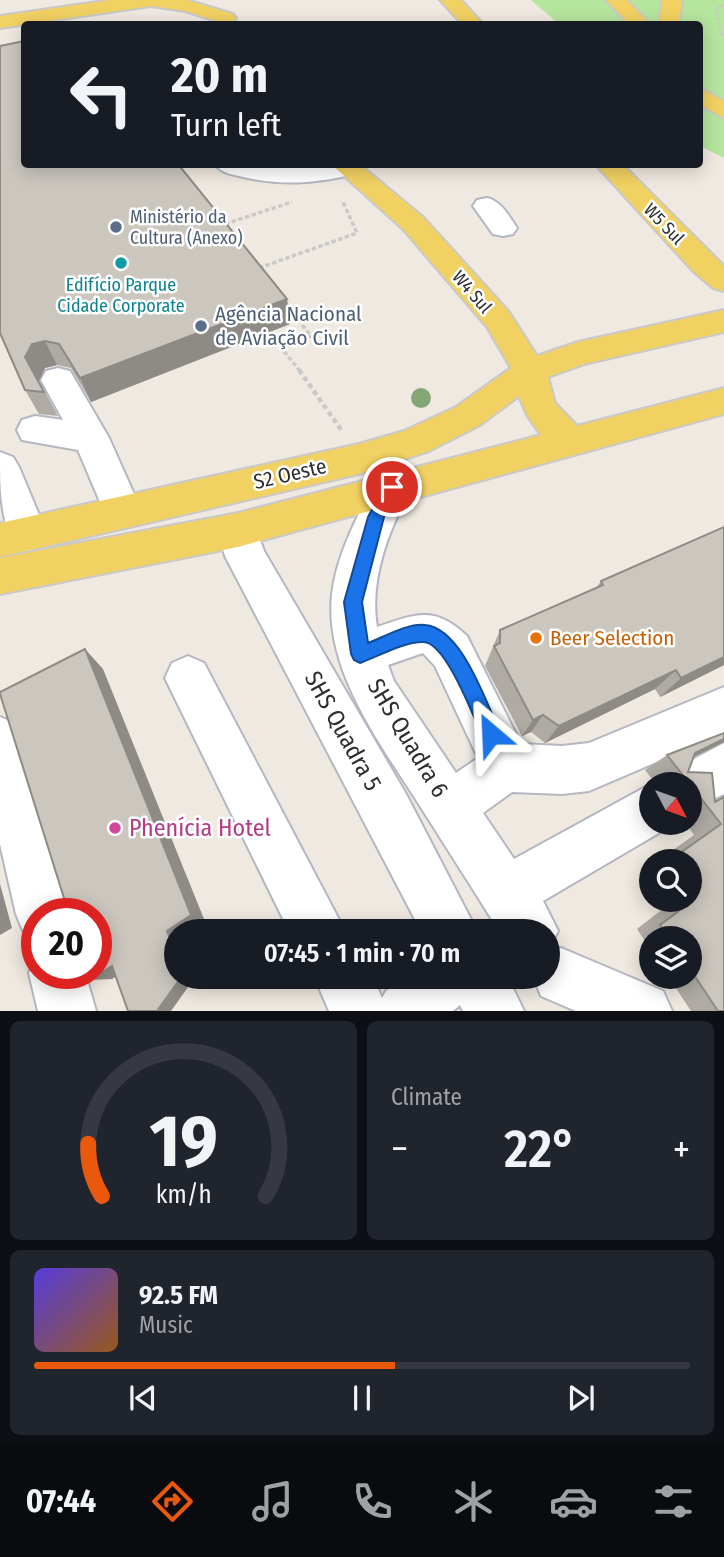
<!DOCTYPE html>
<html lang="en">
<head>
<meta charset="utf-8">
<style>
	:root { --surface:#171b24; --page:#20242c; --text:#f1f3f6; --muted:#9ea1a6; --line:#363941; --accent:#ea580c }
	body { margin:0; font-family:"Fira Sans Condensed",sans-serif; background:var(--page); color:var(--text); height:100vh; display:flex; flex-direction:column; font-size:26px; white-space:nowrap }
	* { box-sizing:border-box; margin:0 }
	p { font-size:23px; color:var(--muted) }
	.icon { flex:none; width:38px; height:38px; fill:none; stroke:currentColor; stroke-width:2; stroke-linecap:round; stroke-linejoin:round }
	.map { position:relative; height:1011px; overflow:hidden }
	.sheet { display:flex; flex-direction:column; gap:10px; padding:10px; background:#0d0f14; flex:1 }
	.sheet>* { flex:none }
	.banner { position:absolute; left:21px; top:21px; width:682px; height:147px; border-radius:7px; box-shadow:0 4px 18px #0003; background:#171b24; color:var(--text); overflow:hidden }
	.needle { width:46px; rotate:131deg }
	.fabs { position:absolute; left:639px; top:772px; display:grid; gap:14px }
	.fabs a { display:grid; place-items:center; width:63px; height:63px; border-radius:50%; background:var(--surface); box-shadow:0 4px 18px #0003; font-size:35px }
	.speed { position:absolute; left:21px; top:898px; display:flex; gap:14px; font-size:35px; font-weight:700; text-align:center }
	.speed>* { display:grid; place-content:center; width:91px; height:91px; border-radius:50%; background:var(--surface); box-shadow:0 4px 18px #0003; line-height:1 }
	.speed .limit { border:10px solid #d22; background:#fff; color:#111 }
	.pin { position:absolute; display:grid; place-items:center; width:60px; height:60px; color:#fff; margin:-30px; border:4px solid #fff; border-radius:50%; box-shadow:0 2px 7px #0007 }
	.me { position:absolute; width:77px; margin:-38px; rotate:334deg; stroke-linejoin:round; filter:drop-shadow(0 0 5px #0008) }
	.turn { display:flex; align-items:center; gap:24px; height:147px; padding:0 35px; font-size:32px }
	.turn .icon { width:91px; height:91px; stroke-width:2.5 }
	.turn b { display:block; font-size:49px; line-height:60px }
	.big { font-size:52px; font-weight:600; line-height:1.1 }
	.sheet .tile { flex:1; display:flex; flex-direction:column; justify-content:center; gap:10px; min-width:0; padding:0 24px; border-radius:10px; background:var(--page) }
	.sheet .dial { align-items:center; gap:0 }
	.dial svg { height:182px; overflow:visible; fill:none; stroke:var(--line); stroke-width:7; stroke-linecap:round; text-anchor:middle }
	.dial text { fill:var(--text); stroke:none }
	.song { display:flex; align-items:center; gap:21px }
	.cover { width:84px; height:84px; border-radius:10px; background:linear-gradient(135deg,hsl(250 70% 55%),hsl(30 70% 35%)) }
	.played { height:7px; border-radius:4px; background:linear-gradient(90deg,var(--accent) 55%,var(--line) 55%) }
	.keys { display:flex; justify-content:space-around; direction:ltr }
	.heat { display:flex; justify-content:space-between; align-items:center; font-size:38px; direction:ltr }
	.sheet .tiles { flex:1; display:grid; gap:10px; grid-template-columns:1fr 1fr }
	.tile:last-child { grid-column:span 2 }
	.trip { position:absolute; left:164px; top:919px; width:396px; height:70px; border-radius:35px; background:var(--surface); box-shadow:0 4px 18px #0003; font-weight:600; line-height:70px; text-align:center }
	.dock { display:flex; height:112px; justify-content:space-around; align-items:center; background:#090b0e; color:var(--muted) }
	.dock .icon { width:49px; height:49px }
	.dock .current { color:var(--accent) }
	.dock b { font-size:32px; color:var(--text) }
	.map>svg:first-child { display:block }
	.green { fill:#b6e59e }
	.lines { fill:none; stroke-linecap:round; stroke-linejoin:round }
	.minor-casing { stroke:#b4b7c1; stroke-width:4 }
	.major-casing { stroke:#c9c9c9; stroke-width:4 }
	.path-far2 { stroke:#c9c9c9; stroke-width:2.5; stroke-dasharray:2.5 2; stroke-linecap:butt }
	.path-far1 { stroke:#c9c9c9; stroke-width:3.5; stroke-dasharray:4.5 2.5; stroke-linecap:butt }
	.path { stroke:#c9c9c9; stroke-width:4.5; stroke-dasharray:5 3.5; stroke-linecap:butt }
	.minor { fill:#fff; fill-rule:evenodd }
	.major { fill:#f2d163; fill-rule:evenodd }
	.tree { fill:#84a574 }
	.wall { fill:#afaba4 }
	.shaded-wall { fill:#8e8b86 }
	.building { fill:#cbc7bf; stroke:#8e8b86; stroke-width:2 }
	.route { fill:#1a73e8; stroke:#114b97; stroke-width:2 }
	.service-dot { fill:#5c6f8a; stroke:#fff; stroke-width:2.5 }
	.culture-dot { fill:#0f9aa8; stroke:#fff; stroke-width:2.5 }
	.food-dot { fill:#e8710a; stroke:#fff; stroke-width:2.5 }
	.hotel-dot { fill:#d1479c; stroke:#fff; stroke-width:2.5 }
	.labels { text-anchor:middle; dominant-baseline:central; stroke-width:5; stroke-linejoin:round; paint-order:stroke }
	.far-service-label { font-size:18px; fill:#4e5e75; stroke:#fff; text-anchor:start }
	.far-street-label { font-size:18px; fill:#2e2e2e; stroke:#fff }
	.far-culture-label { font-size:18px; fill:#0d838f; stroke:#fff }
	.service-label { font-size:21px; fill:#4e5e75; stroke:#fff; text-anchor:start }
	.street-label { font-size:21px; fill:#2e2e2e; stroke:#fff }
	.food-label { font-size:21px; fill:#c56008; stroke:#fff; text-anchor:start }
	.near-street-label { font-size:24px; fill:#2e2e2e; stroke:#fff }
	.near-hotel-label { font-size:24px; fill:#b23c85; stroke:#fff; text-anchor:start }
</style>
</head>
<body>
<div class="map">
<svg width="724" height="1011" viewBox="0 0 724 1011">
	<rect width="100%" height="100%" fill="#efe9e1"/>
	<path class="green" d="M531,0H724V158L700,146V24H559Z"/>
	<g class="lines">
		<defs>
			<g id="minor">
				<path d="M215,164H254L286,168L355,164L358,169L354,174C314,184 279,186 239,176C230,174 220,172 215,164Z"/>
				<path d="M487,198C501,201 509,216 517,228L513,234L503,236L493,234L473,206L477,200Z"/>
				<path d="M58,368L70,371L109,438L142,512L137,523L123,528L109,523L78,450L22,440L17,430L22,420L35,416L63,420L41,380L46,371Z"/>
				<path d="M0,452L13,457L19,467L47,534L41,546L27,551L13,546C0,511 0,490 0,452Z"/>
				<path d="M392,472L405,476L411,487C389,531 369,578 377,627C416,614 434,605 467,636L521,744L562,746L589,743L724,687V733L589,791L562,794L512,792L483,813L514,859L651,784V822H670L669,827L543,901L558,931L548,951V931H499C473,889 446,847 420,806C381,744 324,671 332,594C337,553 359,512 379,476ZM423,653L435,666L478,758L456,773L394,681L388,665Z"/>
				<path d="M238,513L252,518L264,551L406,794L477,931H421L225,556L218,530L224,518Z"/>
				<path d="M188,656L204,663L345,931H289L165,678L172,663Z"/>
				<path d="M0,717L17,724L24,741L70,914H37V938L24,933L16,914L0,844Z"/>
				<path d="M724,743V794L690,811V784H667L673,770Z"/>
				<path d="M561,948L663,991L672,1011H576L541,996L533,976H548V953Z"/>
				<path d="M37,954V973H85L96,1011H38L29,973Z"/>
				<path d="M314,976H372L382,998L386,991L405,976H507L524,1011H463L460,1005L453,1011H329Z"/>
			</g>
			<g id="major">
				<path d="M111,0H187L233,14L236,18L233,22L226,24L185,11L151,6L0,28V16Z"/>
				<path d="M440,0H461L483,24H462Z"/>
				<path d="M606,0H627L650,24H629Z"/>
				<path d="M662,0H682L679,24H659Z"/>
				<path d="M700,88L724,101V118L700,105Z"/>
				<path d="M331,164H359L423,217L509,312L537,356L578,342L724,310V332L584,364L548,377L555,403L577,426L724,388V414L238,547L0,594V558L238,513L541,435L527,415L519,396L480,425L429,451L359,474L0,557V523L359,444L404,431L456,407L511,368L487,327L403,229Z"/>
				<path d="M595,164H622L724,266V291L713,288L694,272Z"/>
			</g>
		</defs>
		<use href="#minor" class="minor-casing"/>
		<use href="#major" class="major-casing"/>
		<path class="path-far2" d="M724,6L716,8L721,34L724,35"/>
		<g class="path-far1">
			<path d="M225,224L292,202"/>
			<path d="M259,268L357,233L342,200"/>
			<path d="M285,303L311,336L282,349L301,372"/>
		</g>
		<path class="path" d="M299,370L342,431"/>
		<use href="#minor" class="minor"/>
		<use href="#major" class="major"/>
	</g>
	<circle class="tree" cx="421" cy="398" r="10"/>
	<g class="wall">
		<path d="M287,299L290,324L91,402L71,368L57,365L45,368L39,381L58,416L39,414L25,390L0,333Z"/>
		<path d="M601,581L724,665L660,697L655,689L545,743L531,732L522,736L485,666L500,630L596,588Z"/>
		<path d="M724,733V742L693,757L688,772L715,801L724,797V1011H691L668,976H690V938H651V950L637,929L669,904L668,900H690V861L659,860L694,835L685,822H690V784H656L645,770L667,755Z"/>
	</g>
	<g class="shaded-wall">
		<path d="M287,299L290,324L91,402L80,378Z"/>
		<path d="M45,341L57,365L45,368L39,381L25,357L32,344Z"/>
		<path d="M85,649L103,669L204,919L186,931H177V955L167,931Z"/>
		<path d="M724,657V665L660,697L681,678Z"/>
		<path d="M676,670L655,689L545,743L559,726Z"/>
		<path d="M543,715L531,732L522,736L533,720Z"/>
		<path d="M724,739V742L675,766L695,753Z"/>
		<path d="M0,884L12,928L0,935Z"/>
		<path d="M112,966H132L112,979L90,980Z"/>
		<path d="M182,976H196L171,1011H157Z"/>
	</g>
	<g class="building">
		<path d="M24,41V164H178L287,299L80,378L59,344L45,341L32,344L25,357L44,392L25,390L0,333V46Z"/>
		<path d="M724,527V657L681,678L676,670L559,726L543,715L533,720L494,646L500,643V630L603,585L601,581Z"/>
		<path d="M85,649L191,915L167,931L177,955V976H182L157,1011H128L112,966L90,980L88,973H96V914H69L0,694V692Z"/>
		<path d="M724,733V739L695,753L688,772L712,773L715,802L724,797V1011H718L690,969V938H669L660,925L695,899L690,878V861H685L683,851L721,824L667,755Z"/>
	</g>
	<path class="route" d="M392,481L399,487L384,517L362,602L368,643C384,637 408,623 425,625C461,628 484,698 498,727L501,734L498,740L491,743L484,740C475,721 446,641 423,642C403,642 379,656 360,663L354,660L351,654L344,602L368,517L386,483Z"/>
	<g class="service-dot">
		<circle cx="116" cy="227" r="7"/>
		<circle cx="201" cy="326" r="7"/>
	</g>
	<circle class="culture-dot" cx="121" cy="263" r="7"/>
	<circle class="food-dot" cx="536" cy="638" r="7"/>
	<circle class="hotel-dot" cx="115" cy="828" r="7"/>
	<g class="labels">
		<g class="far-service-label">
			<text x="130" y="217">Ministério da<tspan x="130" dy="21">Cultura (Anexo)</tspan></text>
		</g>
		<g class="far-street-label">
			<text transform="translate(664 224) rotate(46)">W5 Sul</text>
			<text transform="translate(472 292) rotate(49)">W4 Sul</text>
		</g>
		<g class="far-culture-label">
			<text x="121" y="285">Edifício Parque<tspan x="121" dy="21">Cidade Corporate</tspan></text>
		</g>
		<g class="service-label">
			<text x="215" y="314">Agência Nacional<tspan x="215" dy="24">de Aviação Civil</tspan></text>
		</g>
		<g class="street-label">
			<text transform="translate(290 474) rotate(-13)">S2 Oeste</text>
		</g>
		<g class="food-label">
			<text x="550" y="638">Beer Selection</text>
		</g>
		<g class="near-street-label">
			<text transform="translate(343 731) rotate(61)">SHS Quadra 5</text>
			<text transform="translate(408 738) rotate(59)">SHS Quadra 6</text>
		</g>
		<g class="near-hotel-label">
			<text x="129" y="828">Phenícia Hotel</text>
		</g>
	</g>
</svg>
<div class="fabs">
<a><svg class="needle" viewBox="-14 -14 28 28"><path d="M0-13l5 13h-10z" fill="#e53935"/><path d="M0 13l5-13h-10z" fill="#9ea1a6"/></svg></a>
<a><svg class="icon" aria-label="search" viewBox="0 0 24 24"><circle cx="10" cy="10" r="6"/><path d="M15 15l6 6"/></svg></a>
<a><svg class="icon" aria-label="layers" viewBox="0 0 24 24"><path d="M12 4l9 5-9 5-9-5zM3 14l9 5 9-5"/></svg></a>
</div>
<div class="speed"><div class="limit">20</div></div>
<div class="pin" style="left:392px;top:487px;background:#d93025"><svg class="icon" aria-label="arrive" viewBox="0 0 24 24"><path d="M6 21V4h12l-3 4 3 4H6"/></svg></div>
<svg class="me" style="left:491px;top:734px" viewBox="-20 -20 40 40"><path d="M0-17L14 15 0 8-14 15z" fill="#1a73e8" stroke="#fff" stroke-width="4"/></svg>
<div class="trip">07:45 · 1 min · 70 m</div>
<div class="banner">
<div class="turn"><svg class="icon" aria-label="left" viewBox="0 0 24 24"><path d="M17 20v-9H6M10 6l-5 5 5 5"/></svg><div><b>20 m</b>Turn left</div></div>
</div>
</div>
<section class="sheet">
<div class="tiles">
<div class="tile dial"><svg viewBox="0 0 100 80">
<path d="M14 69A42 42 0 1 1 86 69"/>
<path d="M14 69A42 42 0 0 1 8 46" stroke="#ea580c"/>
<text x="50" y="56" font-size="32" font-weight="700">19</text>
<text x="50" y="72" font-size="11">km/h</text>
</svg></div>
<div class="tile"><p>Climate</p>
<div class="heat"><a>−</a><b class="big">22°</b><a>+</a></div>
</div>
<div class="tile">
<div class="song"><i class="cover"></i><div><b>92.5 FM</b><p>Music</p></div></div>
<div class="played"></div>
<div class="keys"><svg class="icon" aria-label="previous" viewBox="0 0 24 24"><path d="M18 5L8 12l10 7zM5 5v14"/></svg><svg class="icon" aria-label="pause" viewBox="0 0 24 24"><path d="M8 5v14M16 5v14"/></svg><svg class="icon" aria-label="next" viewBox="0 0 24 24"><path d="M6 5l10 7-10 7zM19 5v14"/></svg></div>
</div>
</div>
</section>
<nav class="dock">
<b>07:44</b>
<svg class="icon current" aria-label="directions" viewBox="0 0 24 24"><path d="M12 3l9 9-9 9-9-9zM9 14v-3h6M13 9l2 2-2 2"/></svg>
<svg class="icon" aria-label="music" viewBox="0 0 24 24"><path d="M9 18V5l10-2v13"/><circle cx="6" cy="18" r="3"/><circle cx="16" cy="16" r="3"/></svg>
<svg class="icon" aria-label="phone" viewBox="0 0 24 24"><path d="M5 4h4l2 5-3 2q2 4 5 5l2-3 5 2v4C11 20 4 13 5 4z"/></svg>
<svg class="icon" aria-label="climate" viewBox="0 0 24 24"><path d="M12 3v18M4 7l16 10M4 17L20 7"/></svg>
<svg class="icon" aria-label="car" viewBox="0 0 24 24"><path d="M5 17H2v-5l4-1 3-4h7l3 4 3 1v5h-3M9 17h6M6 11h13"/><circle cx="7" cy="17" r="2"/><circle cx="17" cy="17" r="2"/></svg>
<svg class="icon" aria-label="filters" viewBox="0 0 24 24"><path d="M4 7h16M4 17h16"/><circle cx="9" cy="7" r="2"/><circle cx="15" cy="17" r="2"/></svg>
</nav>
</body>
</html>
